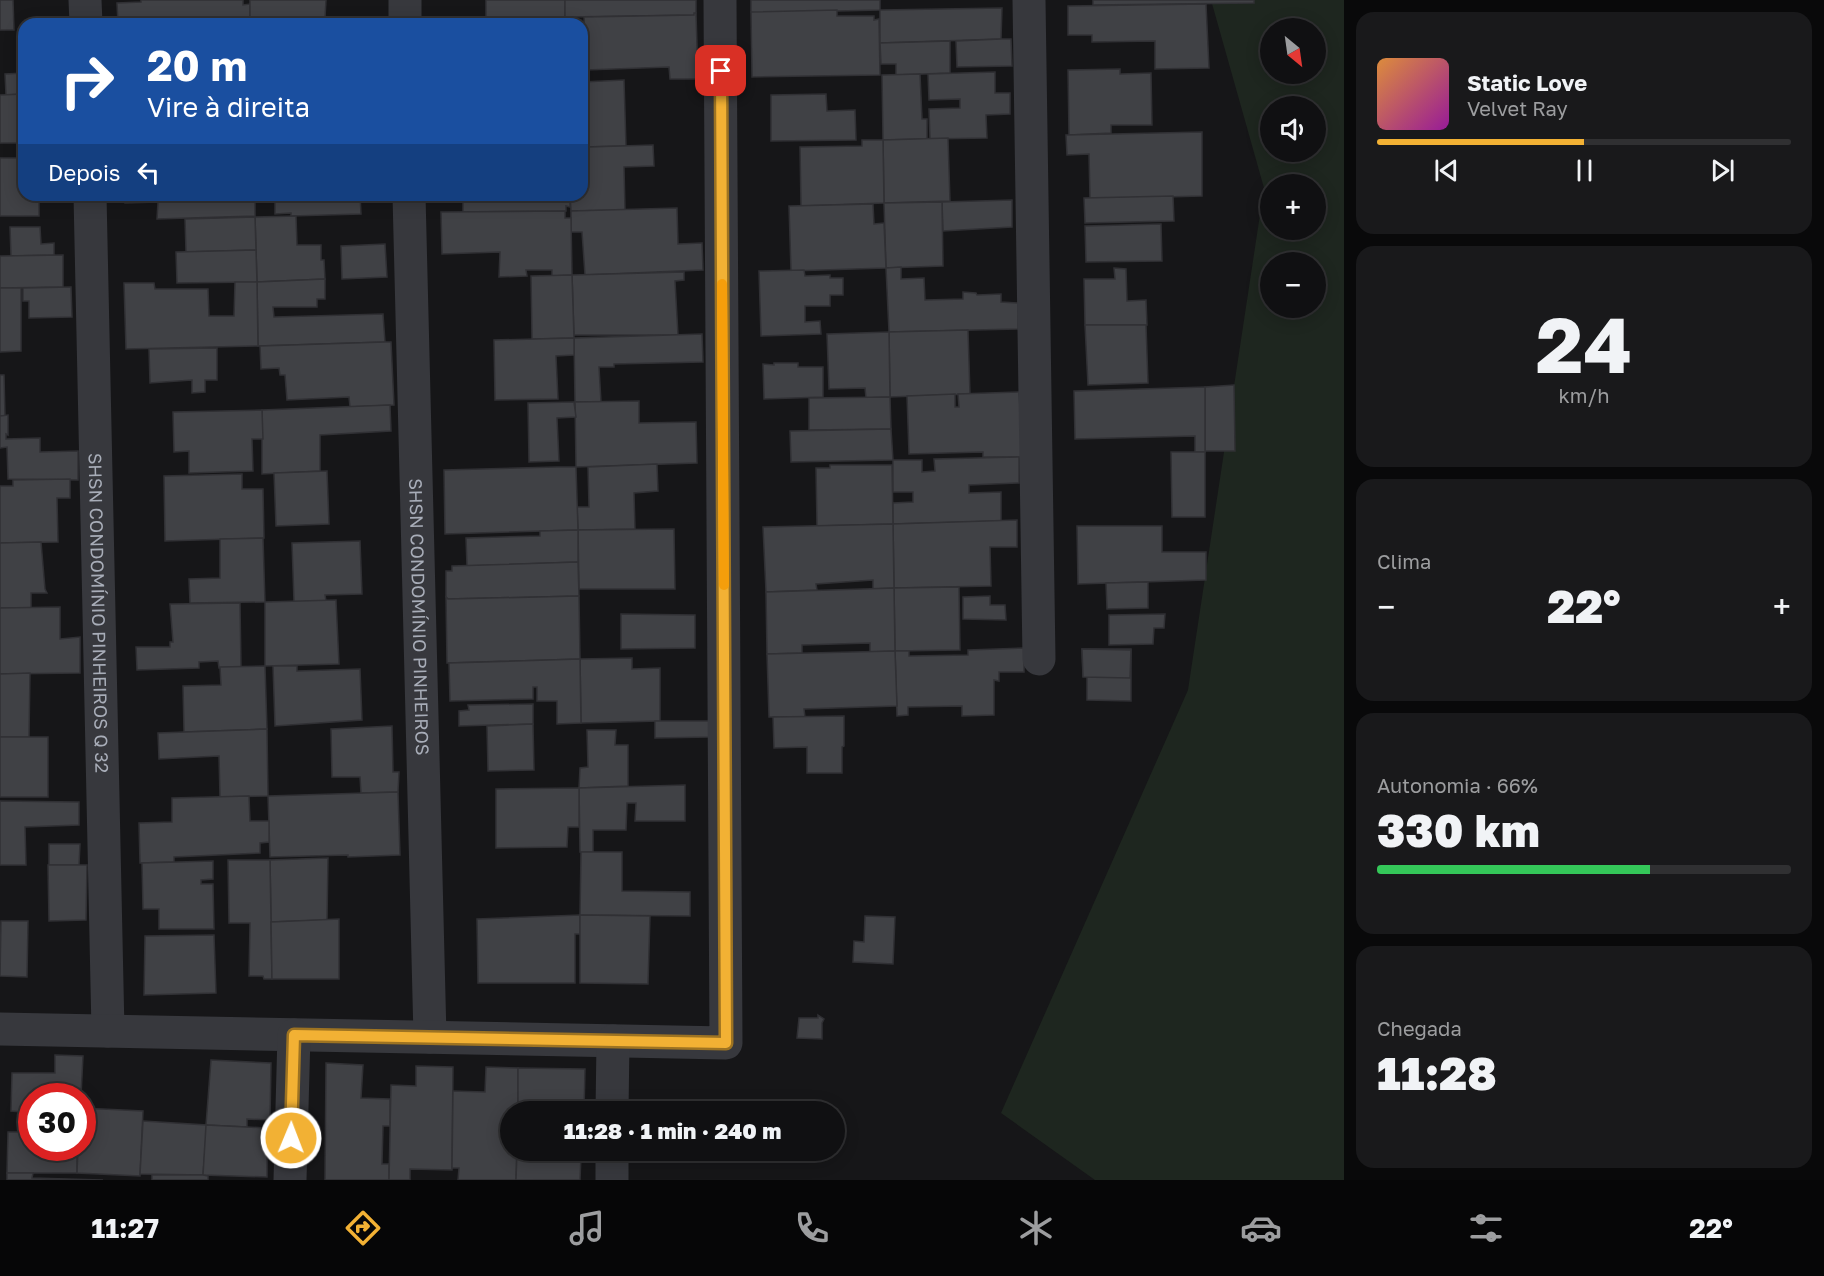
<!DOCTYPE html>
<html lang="pt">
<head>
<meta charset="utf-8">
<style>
	:root { --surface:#101012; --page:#19191b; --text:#f1f3f6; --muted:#9c9d9f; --line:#303032; --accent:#f2b134 }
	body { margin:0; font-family:"Golos Text",sans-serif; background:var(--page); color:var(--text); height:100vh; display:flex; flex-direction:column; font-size:22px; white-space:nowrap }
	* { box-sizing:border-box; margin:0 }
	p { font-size:20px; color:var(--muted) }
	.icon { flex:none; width:33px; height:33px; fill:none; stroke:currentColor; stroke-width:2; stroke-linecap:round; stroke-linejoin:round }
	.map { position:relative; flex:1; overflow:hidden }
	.drawer { display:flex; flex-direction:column; gap:12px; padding:12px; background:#09090a; width:480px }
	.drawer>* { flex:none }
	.guide { position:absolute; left:18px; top:18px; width:570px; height:183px; border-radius:18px; box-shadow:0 3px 15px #0003,0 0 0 2px var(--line); background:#1a4fa0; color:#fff; overflow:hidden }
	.needle { width:39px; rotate:151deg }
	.fabs { position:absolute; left:1260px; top:18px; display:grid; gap:12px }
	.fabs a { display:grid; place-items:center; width:66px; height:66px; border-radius:50%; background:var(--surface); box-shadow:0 3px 15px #0003,0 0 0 2px var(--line); font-size:30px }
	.speed { position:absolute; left:18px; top:1083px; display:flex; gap:12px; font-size:30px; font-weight:700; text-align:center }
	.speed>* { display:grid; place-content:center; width:78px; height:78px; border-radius:50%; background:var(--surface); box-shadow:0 3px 15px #0003,0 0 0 2px var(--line); line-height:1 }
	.speed .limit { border:9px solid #d22; background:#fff; color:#111 }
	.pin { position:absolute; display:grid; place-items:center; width:51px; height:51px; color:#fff; margin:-26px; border-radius:12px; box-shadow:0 3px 9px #0006 }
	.me { position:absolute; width:66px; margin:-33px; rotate:1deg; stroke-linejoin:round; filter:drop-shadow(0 0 4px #0008) }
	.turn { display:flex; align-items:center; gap:21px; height:126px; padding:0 30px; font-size:27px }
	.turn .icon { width:78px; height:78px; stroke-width:2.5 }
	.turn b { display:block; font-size:42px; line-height:51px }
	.then { display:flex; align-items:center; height:57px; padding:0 30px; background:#0003; gap:12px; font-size:22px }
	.big { font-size:45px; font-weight:800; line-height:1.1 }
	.drawer .tile { flex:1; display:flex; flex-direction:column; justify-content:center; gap:9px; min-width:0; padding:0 21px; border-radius:18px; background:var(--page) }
	.drawer .dial { align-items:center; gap:0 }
	.dial b { font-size:78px; line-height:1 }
	.song { display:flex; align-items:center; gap:18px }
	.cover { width:72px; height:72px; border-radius:9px; background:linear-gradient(135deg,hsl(30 70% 55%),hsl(300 70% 35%)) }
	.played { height:6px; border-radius:3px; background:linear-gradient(90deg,var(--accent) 50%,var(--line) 50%) }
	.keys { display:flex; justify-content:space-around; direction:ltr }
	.heat { display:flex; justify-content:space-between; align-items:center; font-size:33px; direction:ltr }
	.charge { height:9px; border-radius:4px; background:linear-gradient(90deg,#34c759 66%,var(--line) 0) }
	.trip { position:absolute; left:500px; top:1101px; width:345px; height:60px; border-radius:30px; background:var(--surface); box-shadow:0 3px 15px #0003,0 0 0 2px var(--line); font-weight:800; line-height:60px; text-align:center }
	.tab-bar { display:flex; height:96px; justify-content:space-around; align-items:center; background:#060607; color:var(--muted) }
	.tab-bar .icon { width:42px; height:42px }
	.tab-bar .active { color:var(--accent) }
	.tab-bar b { font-size:27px; color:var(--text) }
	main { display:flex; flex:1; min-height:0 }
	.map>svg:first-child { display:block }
	.green { fill:#1e261f; fill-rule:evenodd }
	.building { fill:#404145; stroke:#303034; stroke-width:1.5 }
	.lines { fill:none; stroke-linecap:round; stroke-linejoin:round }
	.street { stroke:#37383d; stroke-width:33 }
	.route-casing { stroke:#9d7322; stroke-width:15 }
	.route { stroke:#f2b134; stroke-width:10 }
	.slow { stroke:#f59e0b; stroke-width:10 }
	.labels { text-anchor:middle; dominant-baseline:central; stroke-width:6; stroke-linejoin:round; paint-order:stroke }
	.street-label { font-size:18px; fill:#a8adb8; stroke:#111113 }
</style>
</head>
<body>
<main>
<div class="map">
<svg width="1344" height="1180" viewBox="0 0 1344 1180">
	<rect width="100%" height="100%" fill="#161618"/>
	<path class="green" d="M1211,0H1344V1180H1095L1001,1113L1188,690L1264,188ZM1270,28H1316V74H1270ZM1270,106H1316V152H1270ZM1270,184H1316V230H1270ZM1270,262H1316V308H1270Z"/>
	<g class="building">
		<path d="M0,0H13L14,30H0Z"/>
		<path d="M141,0H243V5L250,4V24H118L117,3L141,2Z"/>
		<path d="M250,0H326L325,18L250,20Z"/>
		<path d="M486,0H565V17L486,20Z"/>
		<path d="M565,0H696V13L694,15L568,17H565Z"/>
		<path d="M751,0H880V10L753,13L751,12Z"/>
		<path d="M1093,0H1254V3L1093,5Z"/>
		<path d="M1206,4L1209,68L1155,69V41L1092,42V35H1068V6Z"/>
		<path d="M1002,8L1001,39L880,43V10Z"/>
		<path d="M837,10V16H874V20L879,19L880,75L752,77L751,12Z"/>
		<path d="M694,13H696L698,79H670L669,67L586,70L584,17L694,15Z"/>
		<path d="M568,17V24H501V19Z"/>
		<path d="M346,23V24H279Z"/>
		<path d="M1001,39H1011L1012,66L957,67L956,41Z"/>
		<path d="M950,41V73L896,75V64H881L880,43Z"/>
		<path d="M1120,69V74L1151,73L1152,125H1111V133L1069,135L1068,70Z"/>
		<path d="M995,72V93H1010V114L986,115L987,138L930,139L929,109L960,108V99L929,100L928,74Z"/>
		<path d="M24,73V94L6,95L5,74Z"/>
		<path d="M920,74L922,119H927V139L883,140L882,75Z"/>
		<path d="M624,80L626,146L582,147V82Z"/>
		<path d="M24,94V143H0V95Z"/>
		<path d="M826,94L827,111L855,110L856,140L771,141V95Z"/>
		<path d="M1202,132V196L1090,199L1089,154L1067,155L1066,135Z"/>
		<path d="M948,138L950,201L884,203L883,140Z"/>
		<path d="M862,140H883L884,203L801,206L800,147L862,146Z"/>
		<path d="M653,145L654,166L624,167L625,210L571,211L570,195H582V155H588V147Z"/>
		<path d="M0,158H24V195H39V216H0Z"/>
		<path d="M124,195H255V216L157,219L158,202L125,203Z"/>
		<path d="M275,195H360L361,214L291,216V213L275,214Z"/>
		<path d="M463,195H570V207L566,206V211L463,212Z"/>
		<path d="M1173,196L1174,221L1085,223L1084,198Z"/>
		<path d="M1012,200V227L943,231L942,202Z"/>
		<path d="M942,202L943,266L886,268L884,203Z"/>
		<path d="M873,204L874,224L884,223L886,268L791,271L789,206Z"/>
		<path d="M677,208L678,244L702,243L703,270L585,275L582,232H571V211Z"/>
		<path d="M565,211V218H571L572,275L552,276V270H526L527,276L499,277L500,252L442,254L441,212Z"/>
		<path d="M296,216L297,245H321V260H324L325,279L257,282L255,217Z"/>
		<path d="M255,217L256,250L186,252L185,219Z"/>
		<path d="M1161,224L1162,261L1086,262L1085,226Z"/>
		<path d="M10,227H40L41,244L54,243V255L11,256Z"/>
		<path d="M385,244L387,277L342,279L341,246Z"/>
		<path d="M256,250L257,282L177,283L176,252Z"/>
		<path d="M63,255V287L0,288V256Z"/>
		<path d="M901,267V279L924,278L925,300L963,299V292L976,293L977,295L1001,294V302L1018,303V329L889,332L886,268Z"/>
		<path d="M1114,268L1126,269L1127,301L1146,300L1147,325H1085L1084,279H1115Z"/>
		<path d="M804,270L805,276L830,275V278H843V295H830V306H805V322L820,321L821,334L761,336L759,271Z"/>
		<path d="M684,272V280L675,281L678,335H574L572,275Z"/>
		<path d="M572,275L574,338L532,339L531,276Z"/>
		<path d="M325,279V299H317V307H273L274,317L383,314L385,342L258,346L257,282Z"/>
		<path d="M235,282H257L258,346L126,349L124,283H154L155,289H208L209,316H234Z"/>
		<path d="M71,287L72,317L29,318V301H23V288Z"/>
		<path d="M0,288H21V351L0,352Z"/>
		<path d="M1085,325H1146L1148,383L1088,385Z"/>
		<path d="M968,330L970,394L890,397L889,332Z"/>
		<path d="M889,332L890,397L866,398L865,388L829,389L827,334Z"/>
		<path d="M702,334L703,362L614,364V367H599L601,402H575L574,338Z"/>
		<path d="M574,338V355L556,356L558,399L495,400L494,340Z"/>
		<path d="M385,342H391L394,405L350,407L349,397L287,400L285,375H280L279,368L261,369L260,346Z"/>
		<path d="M217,348V380H205V392L192,393V380L150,383L149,349Z"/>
		<path d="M774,363H798V367H823V397L764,399L763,364L774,365Z"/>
		<path d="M0,375H4L5,416H0Z"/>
		<path d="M1234,385L1235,451H1205V387Z"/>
		<path d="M1205,387V452H1195V436L1075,439L1074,391Z"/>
		<path d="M1019,392L1023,457H983V452L909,454L907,396L955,394V407H959L958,394Z"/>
		<path d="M890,397L891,429L809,430V398Z"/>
		<path d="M639,401V423L696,422L697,463L576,467L575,402Z"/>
		<path d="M574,402L576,417L557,418L559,461L529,462L528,403Z"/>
		<path d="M390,405L391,431L320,435V471L262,474V410Z"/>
		<path d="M262,410L263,439H252L253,471L189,473V451L174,452L173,412Z"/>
		<path d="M8,415V435L6,434V439L40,438V452L78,451V480L8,479L7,447L0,448V416Z"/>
		<path d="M891,429L893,460L791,462L790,431Z"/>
		<path d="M1171,452H1205V517H1172Z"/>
		<path d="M1019,457V483L969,485V493L1001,492V521L893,524V503L913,502V492H893V460H922V472L935,471L934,459Z"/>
		<path d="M657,464L658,491L634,493L635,529L578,530L577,507H589L588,467Z"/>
		<path d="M830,465H892L893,524L817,526L816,468H830Z"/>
		<path d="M556,467H576L578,530L445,534L444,470Z"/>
		<path d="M327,471L329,524L276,526L274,473Z"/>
		<path d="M242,474V489H263L264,538L165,541L164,476Z"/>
		<path d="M70,479V498H57L58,542L0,543V486H13V480Z"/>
		<path d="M1017,520V547H990L991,586L894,588L893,524Z"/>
		<path d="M893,524L894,588L873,589V580L816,584L817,590L766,592L763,527Z"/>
		<path d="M1077,526H1162V552H1206V580L1078,584Z"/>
		<path d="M674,529L675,589H579L578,530Z"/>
		<path d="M578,530V562L467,566L466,538L540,536V531Z"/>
		<path d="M263,538L265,602L190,603L189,579L220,578V539Z"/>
		<path d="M360,541L362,594L325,595L326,601L294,602L292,543Z"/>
		<path d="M41,542L45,589L47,593H31V608H0V543Z"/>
		<path d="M578,562L579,596L448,599L446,597V571H452V566Z"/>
		<path d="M1148,582V608L1107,609L1106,583Z"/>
		<path d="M959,587L960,650L895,651L894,588Z"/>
		<path d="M894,588L895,651L870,652V643L802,645V653L767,654L766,592Z"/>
		<path d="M579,596L580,659L447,663L446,597L448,599Z"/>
		<path d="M990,596V605H1005L1006,620L963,619V597Z"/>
		<path d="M336,600L339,664L265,666V602Z"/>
		<path d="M240,603L241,667L219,668L218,661L199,662V668L137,670L136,647H170V642H173L170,604Z"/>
		<path d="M60,607V639L80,637V673L0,674V608Z"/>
		<path d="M621,614L695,615V648L621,649Z"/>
		<path d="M1165,614L1164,628H1154L1153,644L1109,645V615Z"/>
		<path d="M1024,648V672H999V681L994,680V715L962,716V706L908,707V715L897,716L895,651H909V656L968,655V650Z"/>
		<path d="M1082,649H1131V701L1087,700V676H1083Z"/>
		<path d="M1082,649L1131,650L1130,678L1083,677Z"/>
		<path d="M895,651L897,706L804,709L805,717H769L767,654Z"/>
		<path d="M632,658V669L660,668V721L581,723L580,659Z"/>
		<path d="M580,659L581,723L557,724V701H537V687H533V699L450,701L449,663Z"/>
		<path d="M265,666L267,729L184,732L183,686L221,685L220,667Z"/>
		<path d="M273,666H297V671L360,669L362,720L275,726Z"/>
		<path d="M30,673L29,737H0V674Z"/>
		<path d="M533,704V724L459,726V711L469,710L468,705Z"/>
		<path d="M844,716V746L842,747V773H807V747L774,748L773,717Z"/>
		<path d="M655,721H710V737L655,738Z"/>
		<path d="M533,724L534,770L488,771L487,726Z"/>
		<path d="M392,726L393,772H399L398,792L361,793L360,777H332L331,729Z"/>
		<path d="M267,729L268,796L220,797L219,756L159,759L158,733Z"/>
		<path d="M587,730H616L615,745H628V786L579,788L580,768L588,767Z"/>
		<rect x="0" y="737" width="48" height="60"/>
		<path d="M685,785V821H635L636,803H627L626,830H593V852H580L579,788Z"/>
		<path d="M579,788V827H568L567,847L496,848V789Z"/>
		<path d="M398,792L400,855L348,857V855L270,857L268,796Z"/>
		<path d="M249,796L250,821H269V842L260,843V853L174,857V862L140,863L139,823L172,822V798Z"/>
		<path d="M0,801L79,802V825L25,827L26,865H0Z"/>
		<path d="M49,844H80L79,865H49Z"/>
		<path d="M581,852H622V891L690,892V916L580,915Z"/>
		<path d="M328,858L327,920L271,922L270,860Z"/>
		<path d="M228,860H270L272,979H264L263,976H249L250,923H229Z"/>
		<path d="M213,861V879L201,880V884H213L214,929H159V909H143L142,863Z"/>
		<path d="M48,865H87L86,920L49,921Z"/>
		<path d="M580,915V934H575V983H478L477,919Z"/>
		<path d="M580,915L650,916L648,984L580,983Z"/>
		<path d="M865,916L895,917L893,964L853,962L854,941L864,942Z"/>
		<path d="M339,919V979H272L271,922Z"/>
		<path d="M1,921H28L27,977L0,976Z"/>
		<path d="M214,935L216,993L144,995L145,936Z"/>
		<path d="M818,1015L824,1019L822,1023V1039L797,1038L799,1018H818Z"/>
		<path d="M55,1055L83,1056L81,1096H32V1148H77V1173H7L8,1132H22V1112L11,1111L12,1073H55Z"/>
		<path d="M211,1060L271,1063L270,1120L247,1119V1127L206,1125Z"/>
		<path d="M326,1063L363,1065L361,1098L390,1099V1126H383L382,1164H389V1180H325Z"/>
		<path d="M416,1066L453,1067L452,1170L410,1169V1180H389L391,1085L416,1086Z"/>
		<path d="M486,1067L518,1068V1112H510V1150H517L516,1180H458L459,1168H452L453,1091L485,1092Z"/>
		<path d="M518,1068L585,1069L584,1112H518Z"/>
		<path d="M82,1108L143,1111L140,1176L77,1173L78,1148H82Z"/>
		<path d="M143,1121L207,1125L203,1175L140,1174Z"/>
		<path d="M206,1125L267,1128V1177L203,1175Z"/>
		<path d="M517,1150H584V1156H581L580,1180H516Z"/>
		<path d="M7,1173H33L32,1178L103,1180H7Z"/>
		<path d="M152,1175H203L208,1176V1180H152Z"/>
	</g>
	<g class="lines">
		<g class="street">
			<path d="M85,0L86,24"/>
			<path d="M405,0V24"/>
			<path d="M1029,0L1039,659"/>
			<path id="s1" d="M90,195L108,1031"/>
			<path id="s2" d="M409,195L430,1037"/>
			<path d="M0,1029L726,1043L720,0"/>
			<path d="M612,1112L613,1041"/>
			<path d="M290,1180L294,1035"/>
			<path d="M612,1180V1150"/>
		</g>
	</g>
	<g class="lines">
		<defs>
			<path id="route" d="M291,1138L294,1035L726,1043L721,71"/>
		</defs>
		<use href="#route" class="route-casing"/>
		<use href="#route" class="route"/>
		<path class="slow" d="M722,284L724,585"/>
	</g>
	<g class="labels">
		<g class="street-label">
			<text stroke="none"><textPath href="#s1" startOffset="418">SHSN CONDOMÍNIO PINHEIROS Q 32</textPath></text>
			<text stroke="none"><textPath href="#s2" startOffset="422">SHSN CONDOMÍNIO PINHEIROS</textPath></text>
		</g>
	</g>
</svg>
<div class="fabs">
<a><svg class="needle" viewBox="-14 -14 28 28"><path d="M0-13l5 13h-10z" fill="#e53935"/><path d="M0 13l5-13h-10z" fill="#9c9d9f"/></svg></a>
<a><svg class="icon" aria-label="sound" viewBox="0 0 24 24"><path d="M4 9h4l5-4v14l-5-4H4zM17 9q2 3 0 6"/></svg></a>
<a>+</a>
<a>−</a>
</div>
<div class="speed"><div class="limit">30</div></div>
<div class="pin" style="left:721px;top:71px;background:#d93025"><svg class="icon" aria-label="arrive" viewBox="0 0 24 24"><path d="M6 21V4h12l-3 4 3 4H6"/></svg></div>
<svg class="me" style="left:291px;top:1138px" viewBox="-20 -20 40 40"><circle r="17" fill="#f2b134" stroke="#fff" stroke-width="3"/><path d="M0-11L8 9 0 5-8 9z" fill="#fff"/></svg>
<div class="trip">11:28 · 1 min · 240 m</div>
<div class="guide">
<div class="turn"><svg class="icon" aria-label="right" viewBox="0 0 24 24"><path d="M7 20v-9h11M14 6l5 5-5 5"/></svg><div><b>20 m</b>Vire à direita</div></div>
<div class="then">Depois<svg class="icon" aria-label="left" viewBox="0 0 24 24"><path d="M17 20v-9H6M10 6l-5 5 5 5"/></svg></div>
</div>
</div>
<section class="drawer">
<div class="tile">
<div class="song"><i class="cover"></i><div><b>Static Love</b><p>Velvet Ray</p></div></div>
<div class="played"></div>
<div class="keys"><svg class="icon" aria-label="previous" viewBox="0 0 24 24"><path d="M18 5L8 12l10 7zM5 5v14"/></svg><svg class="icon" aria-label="pause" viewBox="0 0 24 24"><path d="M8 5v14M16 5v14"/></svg><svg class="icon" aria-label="next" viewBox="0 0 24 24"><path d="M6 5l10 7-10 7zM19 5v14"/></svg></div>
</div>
<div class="tile dial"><b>24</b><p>km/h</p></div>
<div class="tile"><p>Clima</p>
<div class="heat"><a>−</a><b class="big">22°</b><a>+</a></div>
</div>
<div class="tile"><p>Autonomia · 66%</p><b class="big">330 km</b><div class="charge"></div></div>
<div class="tile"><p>Chegada</p><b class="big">11:28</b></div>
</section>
</main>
<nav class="tab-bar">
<b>11:27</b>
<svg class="icon active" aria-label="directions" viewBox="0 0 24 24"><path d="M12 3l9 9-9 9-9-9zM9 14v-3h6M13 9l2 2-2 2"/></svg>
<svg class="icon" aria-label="music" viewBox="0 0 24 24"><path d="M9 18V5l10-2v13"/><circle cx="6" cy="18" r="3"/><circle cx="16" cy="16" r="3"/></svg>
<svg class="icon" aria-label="phone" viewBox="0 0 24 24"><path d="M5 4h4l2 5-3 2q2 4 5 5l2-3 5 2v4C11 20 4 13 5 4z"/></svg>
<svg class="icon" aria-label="climate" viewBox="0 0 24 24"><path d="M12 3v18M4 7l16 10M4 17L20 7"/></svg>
<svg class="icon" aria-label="car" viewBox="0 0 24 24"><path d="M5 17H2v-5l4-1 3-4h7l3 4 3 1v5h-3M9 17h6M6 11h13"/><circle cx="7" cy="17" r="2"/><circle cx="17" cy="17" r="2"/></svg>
<svg class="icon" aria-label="filters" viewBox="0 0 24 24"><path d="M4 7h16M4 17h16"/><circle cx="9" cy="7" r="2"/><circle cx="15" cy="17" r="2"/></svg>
<b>22°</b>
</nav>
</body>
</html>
